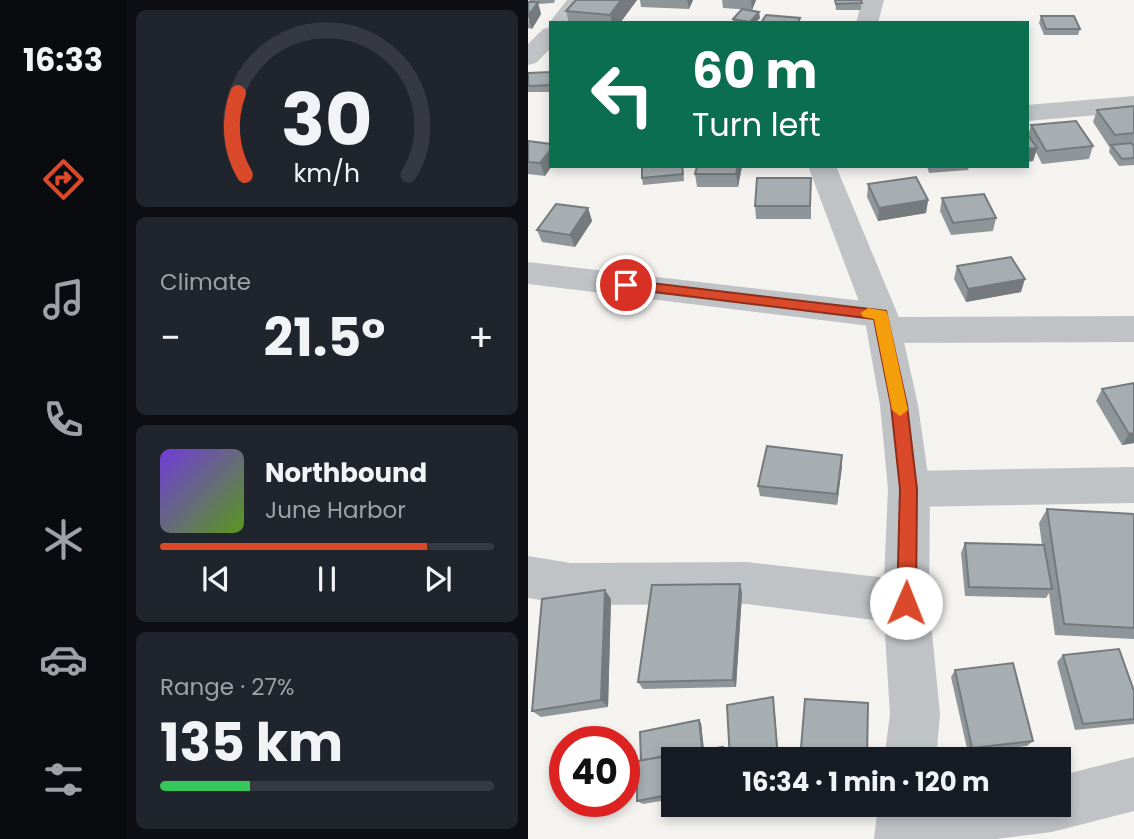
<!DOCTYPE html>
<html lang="en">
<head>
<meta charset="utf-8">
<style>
	:root { --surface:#171b24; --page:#20242c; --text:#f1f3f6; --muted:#9ea1a6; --line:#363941; --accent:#da4929 }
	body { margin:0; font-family:Poppins,sans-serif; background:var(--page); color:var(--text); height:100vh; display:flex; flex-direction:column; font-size:26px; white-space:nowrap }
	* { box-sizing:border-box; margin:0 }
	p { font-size:23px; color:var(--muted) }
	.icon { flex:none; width:38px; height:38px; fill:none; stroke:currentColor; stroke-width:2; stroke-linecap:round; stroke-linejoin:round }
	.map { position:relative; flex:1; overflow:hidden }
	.panel { display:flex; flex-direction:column; gap:10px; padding:10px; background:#0d0f14; width:402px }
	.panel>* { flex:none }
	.top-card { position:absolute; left:21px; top:21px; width:480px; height:147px; border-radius:0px; box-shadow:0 4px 10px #0003; background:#0b6e4f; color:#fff; overflow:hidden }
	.speed { position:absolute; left:21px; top:726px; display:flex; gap:14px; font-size:35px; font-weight:700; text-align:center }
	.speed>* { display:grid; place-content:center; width:91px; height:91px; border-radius:50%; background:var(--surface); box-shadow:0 4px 10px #0003; line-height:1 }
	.speed .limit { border:10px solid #d22; background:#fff; color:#111 }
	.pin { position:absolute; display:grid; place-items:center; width:60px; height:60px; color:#fff; margin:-30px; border:4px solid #fff; border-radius:50%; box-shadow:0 2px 7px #0007 }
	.me { position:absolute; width:77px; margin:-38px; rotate:1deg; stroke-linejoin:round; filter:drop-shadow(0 0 5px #0008) }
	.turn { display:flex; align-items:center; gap:24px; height:147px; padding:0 28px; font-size:32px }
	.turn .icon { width:91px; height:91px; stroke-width:2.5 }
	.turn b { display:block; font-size:49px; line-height:60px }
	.big { font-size:52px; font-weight:700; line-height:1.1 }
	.panel .tile { flex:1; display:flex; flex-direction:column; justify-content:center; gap:10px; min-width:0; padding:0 24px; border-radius:10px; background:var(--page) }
	.panel .dial { align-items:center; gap:0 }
	.dial svg { height:182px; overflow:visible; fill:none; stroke:var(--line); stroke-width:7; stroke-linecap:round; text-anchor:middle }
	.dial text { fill:var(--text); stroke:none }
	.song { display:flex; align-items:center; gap:21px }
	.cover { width:84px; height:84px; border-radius:10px; background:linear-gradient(135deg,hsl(260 70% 55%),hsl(90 70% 35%)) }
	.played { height:7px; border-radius:4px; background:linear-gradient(90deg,var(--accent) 80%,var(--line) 80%) }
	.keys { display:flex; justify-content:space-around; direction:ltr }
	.heat { display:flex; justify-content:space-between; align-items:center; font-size:38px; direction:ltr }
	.charge { height:10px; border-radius:5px; background:linear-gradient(90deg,#34c759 27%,var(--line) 0) }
	.trip { position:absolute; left:133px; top:747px; width:410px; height:70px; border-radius:0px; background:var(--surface); box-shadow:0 4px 10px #0003; font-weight:700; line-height:70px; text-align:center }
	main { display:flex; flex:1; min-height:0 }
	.dock { display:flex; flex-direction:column; width:126px; justify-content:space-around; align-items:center; background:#090b0e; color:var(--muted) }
	.dock .icon { width:49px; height:49px }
	.dock .active { color:var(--accent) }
	.dock b { font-size:32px; color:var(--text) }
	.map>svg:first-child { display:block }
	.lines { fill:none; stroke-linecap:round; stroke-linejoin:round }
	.minor { fill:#bfc3c6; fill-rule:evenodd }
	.tertiary { fill:#bfc3c6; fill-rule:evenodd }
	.wall { fill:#8f9699 }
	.shaded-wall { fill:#747a7d }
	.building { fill:#a6aeb2; stroke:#747a7d; stroke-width:2 }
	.route { fill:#da4929; stroke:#8e2f1b; stroke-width:2 }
	.slow { fill:#f59e0b }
</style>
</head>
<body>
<main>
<nav class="dock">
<b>16:33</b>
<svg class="icon active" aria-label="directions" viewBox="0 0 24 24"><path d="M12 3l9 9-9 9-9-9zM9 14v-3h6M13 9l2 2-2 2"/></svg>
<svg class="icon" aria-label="music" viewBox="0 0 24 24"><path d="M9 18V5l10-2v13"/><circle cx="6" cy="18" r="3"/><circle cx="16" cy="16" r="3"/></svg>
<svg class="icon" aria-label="phone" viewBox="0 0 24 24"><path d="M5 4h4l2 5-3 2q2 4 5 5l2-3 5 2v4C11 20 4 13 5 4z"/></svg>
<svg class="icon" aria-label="climate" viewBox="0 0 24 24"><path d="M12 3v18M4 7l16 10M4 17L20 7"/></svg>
<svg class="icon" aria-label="car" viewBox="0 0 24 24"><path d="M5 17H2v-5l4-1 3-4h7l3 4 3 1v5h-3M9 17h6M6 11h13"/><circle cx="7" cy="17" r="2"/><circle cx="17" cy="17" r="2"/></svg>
<svg class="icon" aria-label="filters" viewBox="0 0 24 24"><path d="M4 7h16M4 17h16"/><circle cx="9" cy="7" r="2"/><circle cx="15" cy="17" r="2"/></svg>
</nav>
<section class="panel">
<div class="tile dial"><svg viewBox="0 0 100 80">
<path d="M14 69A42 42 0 1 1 86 69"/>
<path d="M14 69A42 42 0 0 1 11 33" stroke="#da4929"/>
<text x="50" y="56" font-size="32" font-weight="700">30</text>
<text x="50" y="72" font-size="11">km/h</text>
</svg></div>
<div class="tile"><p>Climate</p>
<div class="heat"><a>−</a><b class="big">21.5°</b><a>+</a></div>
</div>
<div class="tile">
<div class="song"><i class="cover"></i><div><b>Northbound</b><p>June Harbor</p></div></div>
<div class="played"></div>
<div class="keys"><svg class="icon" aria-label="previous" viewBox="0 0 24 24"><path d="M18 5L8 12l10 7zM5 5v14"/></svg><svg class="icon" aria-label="pause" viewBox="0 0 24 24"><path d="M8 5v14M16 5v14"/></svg><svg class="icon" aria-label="next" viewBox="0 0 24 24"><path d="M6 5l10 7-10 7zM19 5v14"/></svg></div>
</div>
<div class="tile"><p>Range · 27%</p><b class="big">135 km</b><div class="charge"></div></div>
</section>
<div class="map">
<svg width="606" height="839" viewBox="0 0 606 839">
	<rect width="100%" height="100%" fill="#f4f3f0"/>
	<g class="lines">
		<g class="minor">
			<path d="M334,0H356L350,23H328Z"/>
			<path d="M23,27V48L8,63L0,65V44L15,29Z"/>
			<path d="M606,96V112L499,121V105Z"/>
			<path d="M0,262L353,303L365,306L369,317L606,316V342L357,343L345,339L340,330L342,326L0,284Z"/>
			<path d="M606,467V503L381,507L366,502L360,489L366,476L381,471Z"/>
			<path d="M0,556L43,563L219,562L378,580L394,586L401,602L394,618L378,624L219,604L43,605L0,598Z"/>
			<path d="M606,757V811L524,832L468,839H354L348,823L355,805H530V776Z"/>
		</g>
		<g class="tertiary">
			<path d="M39,0H61L44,23H23V26L21,23Z"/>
			<path d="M280,166H308L370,315L390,405L402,489L401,602L412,714L408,760H356L362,714L355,602L360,489L352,405L336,315Z"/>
			<path d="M350,805H404L402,839H346Z"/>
		</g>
	</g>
	<g class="wall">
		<path d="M1,0H27L26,3L10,4L13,14L4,29L0,28Z"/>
		<path d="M48,0H109L92,23H41L38,11Z"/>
		<path d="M112,0H165L161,9L113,7Z"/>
		<path d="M194,0H228L224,10L195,8Z"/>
		<path d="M307,0H333V10H308Z"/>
		<path d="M513,16L552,29L550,35H516L511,23Z"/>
		<path d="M232,18L227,23H205V19Z"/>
		<path d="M23,72V92H0V74Z"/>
		<path d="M606,106V165L591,166L581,152L582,148L565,122L569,110Z"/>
		<path d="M503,125L565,146L561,159L514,164L508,152L505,161L500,136Z"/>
		<path d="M0,141L23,144L17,176L0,174Z"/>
		<path d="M155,166L156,181L115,185L114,178Z"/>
		<path d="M214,166L210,187H169L167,174Z"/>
		<path d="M399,166H441L440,170L401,173Z"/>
		<path d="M283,178V219H228L227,206Z"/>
		<path d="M340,184L400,200L398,213L350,221L339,197Z"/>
		<path d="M414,198L468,218L465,231L423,235L412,211Z"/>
		<path d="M60,208L64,221L47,247L14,242L9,230Z"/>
		<path d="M429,266L493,292L438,302L426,279Z"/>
		<path d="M606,383V443L594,445L568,401L574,389Z"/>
		<path d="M314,455V466L309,505L232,496L230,486Z"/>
		<path d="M519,509L606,514V639L527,635L521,593L518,598L437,596L433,553L437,543L514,545L511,523Z"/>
		<path d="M212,584L214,593L208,687L115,689L110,682Z"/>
		<path d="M83,599L80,707L13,717L4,711Z"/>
		<path d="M535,655L606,691V724L547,730L529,662Z"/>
		<path d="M427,670L505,741L499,746L440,753L423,677Z"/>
		<path d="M171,720L173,723L176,750L195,747L198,752L199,760H145V799L115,804L109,801L113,761Z"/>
	</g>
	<g class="shaded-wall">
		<path d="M93,0H109L92,23H84L82,15Z"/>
		<path d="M159,0H165L161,9Z"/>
		<path d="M223,0H228L224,10Z"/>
		<path d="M10,2L13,14L4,29L0,16Z"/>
		<path d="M231,12L232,18L227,23H222Z"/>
		<path d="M509,148L505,161L499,162V149Z"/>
		<path d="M23,149V166H24L17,176L12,163Z"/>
		<path d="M210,166H214L210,187L208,174Z"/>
		<path d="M400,200L398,213L350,221L351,208Z"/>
		<path d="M60,208L64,221L47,247L42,235Z"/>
		<path d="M497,279L493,292L438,302L440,289Z"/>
		<path d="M606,433V443L594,445L601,434Z"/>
		<path d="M314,455V466L309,505V494Z"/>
		<path d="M212,584L214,593L208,687L205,680Z"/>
		<path d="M77,590L83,599L80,707L73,700Z"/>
		<path d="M245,697L246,704L251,760H250Z"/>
		<path d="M171,720L173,723L176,751L113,762Z"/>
		<path d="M195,747L198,752L199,760H196Z"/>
	</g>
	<g class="building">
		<path d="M48,0H93L82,15L38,11Z"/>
		<path d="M307,0H333L334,3L308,4Z"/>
		<path d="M0,2H10L0,16Z"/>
		<path d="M214,9L231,12L222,22L205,19Z"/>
		<path d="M238,15L272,18L270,23H233Z"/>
		<path d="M513,16H546L552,29H518Z"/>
		<path d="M23,72V85L0,86V73Z"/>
		<path d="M606,106V133L587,135L569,110Z"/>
		<path d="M548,121L565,146L518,151L503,125Z"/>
		<path d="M499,134L509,148L499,149Z"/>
		<path d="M0,141L23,144V149L12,163L0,162Z"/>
		<path d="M603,143L606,146V158L594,159L583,145Z"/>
		<path d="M114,166H154L155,174L114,178Z"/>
		<path d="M169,166H210L208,174H167Z"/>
		<path d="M388,177L400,200L351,208L340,184Z"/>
		<path d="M229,178H283L282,206H227Z"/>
		<path d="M456,194L468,218L425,223L414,198Z"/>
		<path d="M28,204L60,208L42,235L9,230Z"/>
		<path d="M483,257L497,279L440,289L429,266Z"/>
		<path d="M606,383V433L601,434L574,389Z"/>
		<path d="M239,446L314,455L309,494L230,486Z"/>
		<path d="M519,509L606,514V628L536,624Z"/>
		<path d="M437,543L516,545L524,589L441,587Z"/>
		<path d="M212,584L205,680L110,682L124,585Z"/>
		<path d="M77,590L73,700L4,711L14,599Z"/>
		<path d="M591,649L606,691V719L555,724L535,655Z"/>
		<path d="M485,663L505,741L444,748L427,670Z"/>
		<path d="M245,697L250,760H202L199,705Z"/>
		<path d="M277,699L340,703L339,760H272Z"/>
		<path d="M171,720L174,748L113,761L112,732Z"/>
		<path d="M195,747L196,760H145V794L109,801V761Z"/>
	</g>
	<path class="route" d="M98,280L358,311L379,405L389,489L388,603L385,609L378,612L372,609L369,603L372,489L363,405L346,319L93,288L91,285Z"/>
	<path class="slow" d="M340,308L358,311L360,315L380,410L372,416L364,410L346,319L335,317L333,313Z"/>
</svg>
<div class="speed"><div class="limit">40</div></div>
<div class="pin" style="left:98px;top:285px;background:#d93025"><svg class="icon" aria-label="arrive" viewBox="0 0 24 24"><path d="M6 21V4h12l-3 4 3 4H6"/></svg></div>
<svg class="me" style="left:378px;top:603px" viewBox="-20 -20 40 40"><circle r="19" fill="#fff"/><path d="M0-13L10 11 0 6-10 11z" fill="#da4929"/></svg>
<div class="trip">16:34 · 1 min · 120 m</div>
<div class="top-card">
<div class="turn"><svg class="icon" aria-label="left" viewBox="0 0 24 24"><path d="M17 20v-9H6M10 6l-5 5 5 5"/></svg><div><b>60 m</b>Turn left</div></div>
</div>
</div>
</main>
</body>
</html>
